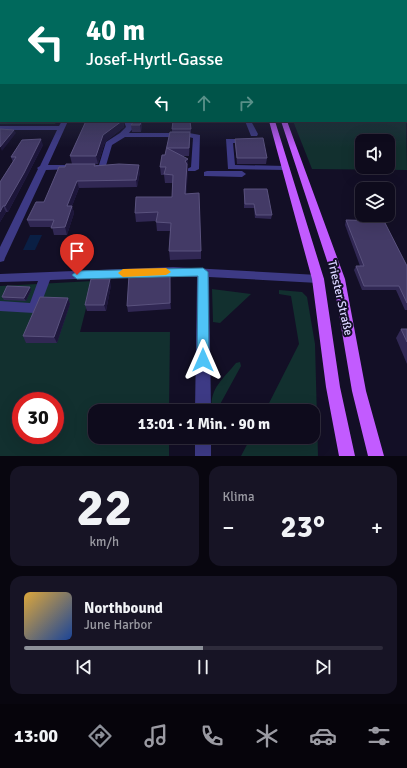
<!DOCTYPE html>
<html lang="de">
<head>
<meta charset="utf-8">
<style>
	:root { --surface:#0e0b1c; --page:#171425; --text:#f1f3f6; --muted:#9b9ba3; --line:#2e2b3b; --accent:#8c9099 }
	body { margin:0; font-family:Signika,sans-serif; background:var(--page); color:var(--text); height:100vh; display:flex; flex-direction:column; font-size:15px; white-space:nowrap }
	* { box-sizing:border-box; margin:0 }
	p { font-size:13px; color:var(--muted) }
	.icon { flex:none; width:22px; height:22px; fill:none; stroke:currentColor; stroke-width:2; stroke-linecap:round; stroke-linejoin:round }
	.map { position:relative; height:456px; overflow:hidden }
	.details { display:flex; flex-direction:column; gap:10px; padding:10px; background:#08060f; flex:1 }
	.details>* { flex:none }
	.top-card { position:absolute; left:0px; top:0px; width:407px; height:122px; box-shadow:0 4px 16px #0002,0 0 0 1px var(--line); background:#00695c; color:#fff; overflow:hidden }
	.controls { position:absolute; left:355px; top:134px; display:grid; gap:8px }
	.controls a { display:grid; place-items:center; width:40px; height:40px; border-radius:8px; background:var(--surface); box-shadow:0 4px 16px #0002,0 0 0 1px var(--line); font-size:20px }
	.speed { position:absolute; left:12px; top:392px; display:flex; gap:8px; font-size:20px; font-weight:700; text-align:center }
	.speed>* { display:grid; place-content:center; width:52px; height:52px; border-radius:50%; background:var(--surface); box-shadow:0 4px 16px #0002,0 0 0 1px var(--line); line-height:1 }
	.speed .limit { border:6px solid #d22; background:#fff; color:#111 }
	.pin { position:absolute; display:grid; place-items:center; width:34px; height:34px; color:#fff; margin:-41px -17px; border-radius:50% 50% 50% 0; rotate:-45deg; box-shadow:0 0 4px #0007 }
	.pin .icon { rotate:45deg }
	.me { position:absolute; width:44px; margin:-22px; rotate:0deg; stroke-linejoin:round; filter:drop-shadow(0 0 3px #0008) }
	.turn { display:flex; align-items:center; gap:14px; height:84px; padding:0 20px; font-size:18px }
	.turn .icon { width:52px; height:52px; stroke-width:2.5 }
	.turn b { display:block; font-size:28px; line-height:34px }
	.lanes { display:flex; align-items:center; height:38px; padding:0 20px; background:#0003; justify-content:center; gap:20px; direction:ltr }
	.lanes .off { opacity:.35 }
	.big { font-size:30px; font-weight:700; line-height:1.1 }
	.details .card { flex:1; display:flex; flex-direction:column; justify-content:center; gap:6px; min-width:0; padding:0 14px; border-radius:12px; background:var(--page) }
	.details .dial { align-items:center; gap:0 }
	.dial b { font-size:52px; line-height:1 }
	.song { display:flex; align-items:center; gap:12px }
	.cover { width:48px; height:48px; border-radius:6px; background:linear-gradient(135deg,hsl(40 70% 55%),hsl(220 70% 35%)) }
	.played { height:4px; border-radius:2px; background:linear-gradient(90deg,var(--accent) 50%,var(--line) 50%) }
	.keys { display:flex; justify-content:space-around; direction:ltr }
	.heat { display:flex; justify-content:space-between; align-items:center; font-size:22px; direction:ltr }
	.details .tiles { flex:1; display:grid; gap:10px; grid-template-columns:1fr 1fr }
	.card:last-child { grid-column:span 2 }
	.trip { position:absolute; left:88px; top:404px; width:232px; height:40px; border-radius:12px; background:var(--surface); box-shadow:0 4px 16px #0002,0 0 0 1px var(--line); font-weight:700; line-height:40px; text-align:center }
	.dock { display:flex; height:64px; justify-content:space-around; align-items:center; background:#06040b; color:var(--muted) }
	.dock .icon { width:28px; height:28px }
	.dock .on { color:var(--accent) }
	.dock b { font-size:18px; color:var(--text) }
	.map>svg:first-child { display:block }
	.green { fill:#12302f; fill-rule:evenodd }
	.water { fill:#0a1f44 }
	.lines { fill:none; stroke-linecap:round; stroke-linejoin:round }
	.minor { fill:#3d3a85; fill-rule:evenodd }
	.major { fill:#c25bff; fill-rule:evenodd }
	.wall { fill:#312854 }
	.shaded-wall { fill:#1d163a }
	.building { fill:#433a66; stroke:#5a527e }
	.route { fill:#4fc3f7; stroke:#337fa1 }
	.slow { fill:#f59e0b }
	.labels { text-anchor:middle; dominant-baseline:central; stroke-width:4; stroke-linejoin:round; paint-order:stroke }
	.street-label { font-size:12px; fill:#d9d4ff; stroke:#130f26 }
</style>
</head>
<body>
<div class="map">
<svg width="407" height="456" viewBox="0 0 407 456">
	<rect width="100%" height="100%" fill="#130f26"/>
	<g class="green">
		<path d="M0,84L1,121H57L55,124H0Z"/>
		<path d="M406,109L407,170L312,169L293,121H406ZM362,141H388V167H362Z"/>
		<path d="M93,281L80,332H170L169,411H95V437H169V456H0V286ZM21,401H55V435H21Z"/>
		<path d="M212,289L251,294L220,323L213,322Z"/>
		<path d="M279,290L302,292L307,297L315,344L318,456H241L251,437H313V411H265L299,344L291,296L279,294Z"/>
		<path d="M240,362L241,366L218,408H212C209,389 225,377 236,363Z"/>
	</g>
	<path class="water" d="M30,235H42L35,250H23Z"/>
	<g class="lines">
		<g class="minor">
			<rect x="406" y="98" width="1" height="5"/>
			<path d="M62,121H68L48,165H73L77,167L73,169L46,170L5,258L4,261L0,262V247L38,169L37,168L40,166L57,130H0V126H59Z"/>
			<path d="M124,121L132,122L134,127L129,133H189L200,135L199,169L195,171H188L187,169L191,167L193,138L189,137H125L112,145L105,169H88V165H99L106,142L120,133L126,127Z"/>
			<path d="M245,121H251L258,134L257,136H251Z"/>
			<path d="M226,139H248L252,141L248,143H233L235,165L286,166L290,168L286,170L228,169Z"/>
			<path d="M207,171H242L246,174L242,177L204,176V172Z"/>
			<path d="M173,267L318,275L322,276L324,279L322,282L318,283L209,277L211,411H195L197,277L173,275L50,280L38,312L34,313L0,311V301L30,303L38,281L0,282V274Z"/>
			<rect x="195" y="437" width="16" height="19"/>
		</g>
		<g class="major">
			<path d="M269,121H275L324,279L340,387L355,456H339L326,387L312,279Z"/>
			<path d="M281,121H287L345,279L366,391L384,456H368L352,391L333,279Z"/>
		</g>
	</g>
	<g class="wall">
		<path d="M86,121H123L124,127L105,142L98,164H72L70,156Z"/>
		<path d="M134,121H156V122L142,123L141,132H132L131,125Z"/>
		<rect x="172" y="129" width="19" height="3"/>
		<path d="M170,132L190,139L189,156H182L188,167L186,194L201,251V259L170,260L169,251L170,231H157L156,221L136,222L135,213L172,197L173,183H165L164,175H161L160,167L165,155Z"/>
		<path d="M235,139L267,158L266,164H237L235,144Z"/>
		<path d="M43,145L26,178L8,212H6L0,222V182L13,162L11,157Z"/>
		<path d="M95,164L96,166L140,172L137,187L79,188L72,206L74,213L67,235H54L52,227H30L27,220L44,202L65,167Z"/>
		<path d="M244,189L272,215L271,219L255,218L254,208H244Z"/>
		<path d="M346,220L407,266V310H405L396,290H362L354,270L356,266H360L345,225Z"/>
		<path d="M170,279L171,309L128,312L127,306Z"/>
		<path d="M111,285L106,311H87L85,305Z"/>
		<path d="M31,290L26,301L4,300L2,297Z"/>
		<path d="M68,298L70,304L57,343H26L23,336Z"/>
		<path d="M401,329H407V364L396,338Z"/>
	</g>
	<g class="shaded-wall">
		<path d="M122,121H123L124,127L105,142L98,164L96,156L103,135Z"/>
		<path d="M141,121H142V123L141,132L140,125Z"/>
		<path d="M14,130L16,133L2,151L0,147Z"/>
		<path d="M190,132V139L189,156V148Z"/>
		<path d="M41,139L43,145L26,178L8,212L5,206Z"/>
		<path d="M188,159V172L186,202L185,161Z"/>
		<path d="M139,165L140,172L137,187L136,180Z"/>
		<path d="M77,181L79,188L72,206L74,213L67,235L65,227L67,206Z"/>
		<path d="M3,206L6,212L0,222V212Z"/>
		<path d="M170,273V279L171,309L170,303Z"/>
		<path d="M110,279L111,285L106,311L104,305Z"/>
		<path d="M30,287L31,290L26,301L24,298Z"/>
		<path d="M68,298L70,304L57,343L54,337Z"/>
	</g>
	<g class="building">
		<path d="M86,121H122L103,135L96,156H70Z"/>
		<path d="M134,121H141L140,125H131Z"/>
		<path d="M173,121H190L191,129H172Z"/>
		<path d="M0,129L14,130L0,147Z"/>
		<path d="M170,132H190L189,148H167L188,159L185,161L187,164L185,194L199,193L201,251H169L171,223L156,222L158,212L135,213L136,197H172L173,175L164,174L166,167H160L162,155H165Z"/>
		<path d="M263,138L267,158H237L235,139Z"/>
		<path d="M41,139L24,173L5,206H3L0,212V182L16,157H11L22,140Z"/>
		<path d="M66,164H95L94,166L119,164L139,165L136,180L77,181L67,206H72L65,227L51,228L54,220H27L36,202H44L59,167H65Z"/>
		<path d="M244,189H267L272,215H256L254,204H245Z"/>
		<path d="M346,220L384,221L407,266V303L399,286H364L356,266H364Z"/>
		<path d="M170,273V303L127,306L129,275Z"/>
		<path d="M91,279H110L104,305H85Z"/>
		<path d="M7,286L30,287L24,298L2,297Z"/>
		<path d="M40,297L68,298L54,337L23,336Z"/>
		<path d="M401,329H407V342Z"/>
	</g>
	<linearGradient id="sky" x2="0" y2="1"><stop stop-color="#0a0815"/><stop offset="0.57" stop-color="#333752"/><stop offset="1" stop-color="#333752" stop-opacity="0"/></linearGradient>
	<rect width="407" height="148" fill="url(#sky)"/>
	<path class="route" d="M203,268L208,272L209,360L207,364L203,366L198,364L197,360L198,276L77,279L72,275L77,271Z"/>
	<path class="slow" d="M166,268L171,272L166,275L123,277L118,273L123,269Z"/>
	<g class="labels">
		<g class="street-label">
			<text transform="translate(340 298) rotate(77)">Triester Straße</text>
		</g>
	</g>
</svg>
<div class="controls">
<a><svg class="icon" aria-label="sound" viewBox="0 0 24 24"><path d="M4 9h4l5-4v14l-5-4H4zM17 9q2 3 0 6"/></svg></a>
<a><svg class="icon" aria-label="layers" viewBox="0 0 24 24"><path d="M12 4l9 5-9 5-9-5zM3 14l9 5 9-5"/></svg></a>
</div>
<div class="speed"><div class="limit">30</div></div>
<div class="pin" style="left:77px;top:275px;background:#d93025"><svg class="icon" aria-label="arrive" viewBox="0 0 24 24"><path d="M6 21V4h12l-3 4 3 4H6"/></svg></div>
<svg class="me" style="left:203px;top:360px" viewBox="-20 -20 40 40"><path d="M0-17L14 15 0 8-14 15z" fill="#4fc3f7" stroke="#fff" stroke-width="4"/></svg>
<div class="trip">13:01 · 1 Min. · 90 m</div>
<div class="top-card">
<div class="turn"><svg class="icon" aria-label="left" viewBox="0 0 24 24"><path d="M17 20v-9H6M10 6l-5 5 5 5"/></svg><div><b>40 m</b>Josef-Hyrtl-Gasse</div></div>
<div class="lanes"><svg class="icon" aria-label="left" viewBox="0 0 24 24"><path d="M17 20v-9H6M10 6l-5 5 5 5"/></svg><svg class="icon off" aria-label="ahead" viewBox="0 0 24 24"><path d="M12 20V5M6 11l6-6 6 6"/></svg><svg class="icon off" aria-label="right" viewBox="0 0 24 24"><path d="M7 20v-9h11M14 6l5 5-5 5"/></svg></div>
</div>
</div>
<section class="details">
<div class="tiles">
<div class="card dial"><b>22</b><p>km/h</p></div>
<div class="card"><p>Klima</p>
<div class="heat"><a>−</a><b class="big">23°</b><a>+</a></div>
</div>
<div class="card">
<div class="song"><i class="cover"></i><div><b>Northbound</b><p>June Harbor</p></div></div>
<div class="played"></div>
<div class="keys"><svg class="icon" aria-label="previous" viewBox="0 0 24 24"><path d="M18 5L8 12l10 7zM5 5v14"/></svg><svg class="icon" aria-label="pause" viewBox="0 0 24 24"><path d="M8 5v14M16 5v14"/></svg><svg class="icon" aria-label="next" viewBox="0 0 24 24"><path d="M6 5l10 7-10 7zM19 5v14"/></svg></div>
</div>
</div>
</section>
<nav class="dock">
<b>13:00</b>
<svg class="icon on" aria-label="directions" viewBox="0 0 24 24"><path d="M12 3l9 9-9 9-9-9zM9 14v-3h6M13 9l2 2-2 2"/></svg>
<svg class="icon" aria-label="music" viewBox="0 0 24 24"><path d="M9 18V5l10-2v13"/><circle cx="6" cy="18" r="3"/><circle cx="16" cy="16" r="3"/></svg>
<svg class="icon" aria-label="phone" viewBox="0 0 24 24"><path d="M5 4h4l2 5-3 2q2 4 5 5l2-3 5 2v4C11 20 4 13 5 4z"/></svg>
<svg class="icon" aria-label="climate" viewBox="0 0 24 24"><path d="M12 3v18M4 7l16 10M4 17L20 7"/></svg>
<svg class="icon" aria-label="car" viewBox="0 0 24 24"><path d="M5 17H2v-5l4-1 3-4h7l3 4 3 1v5h-3M9 17h6M6 11h13"/><circle cx="7" cy="17" r="2"/><circle cx="17" cy="17" r="2"/></svg>
<svg class="icon" aria-label="filters" viewBox="0 0 24 24"><path d="M4 7h16M4 17h16"/><circle cx="9" cy="7" r="2"/><circle cx="15" cy="17" r="2"/></svg>
</nav>
</body>
</html>
